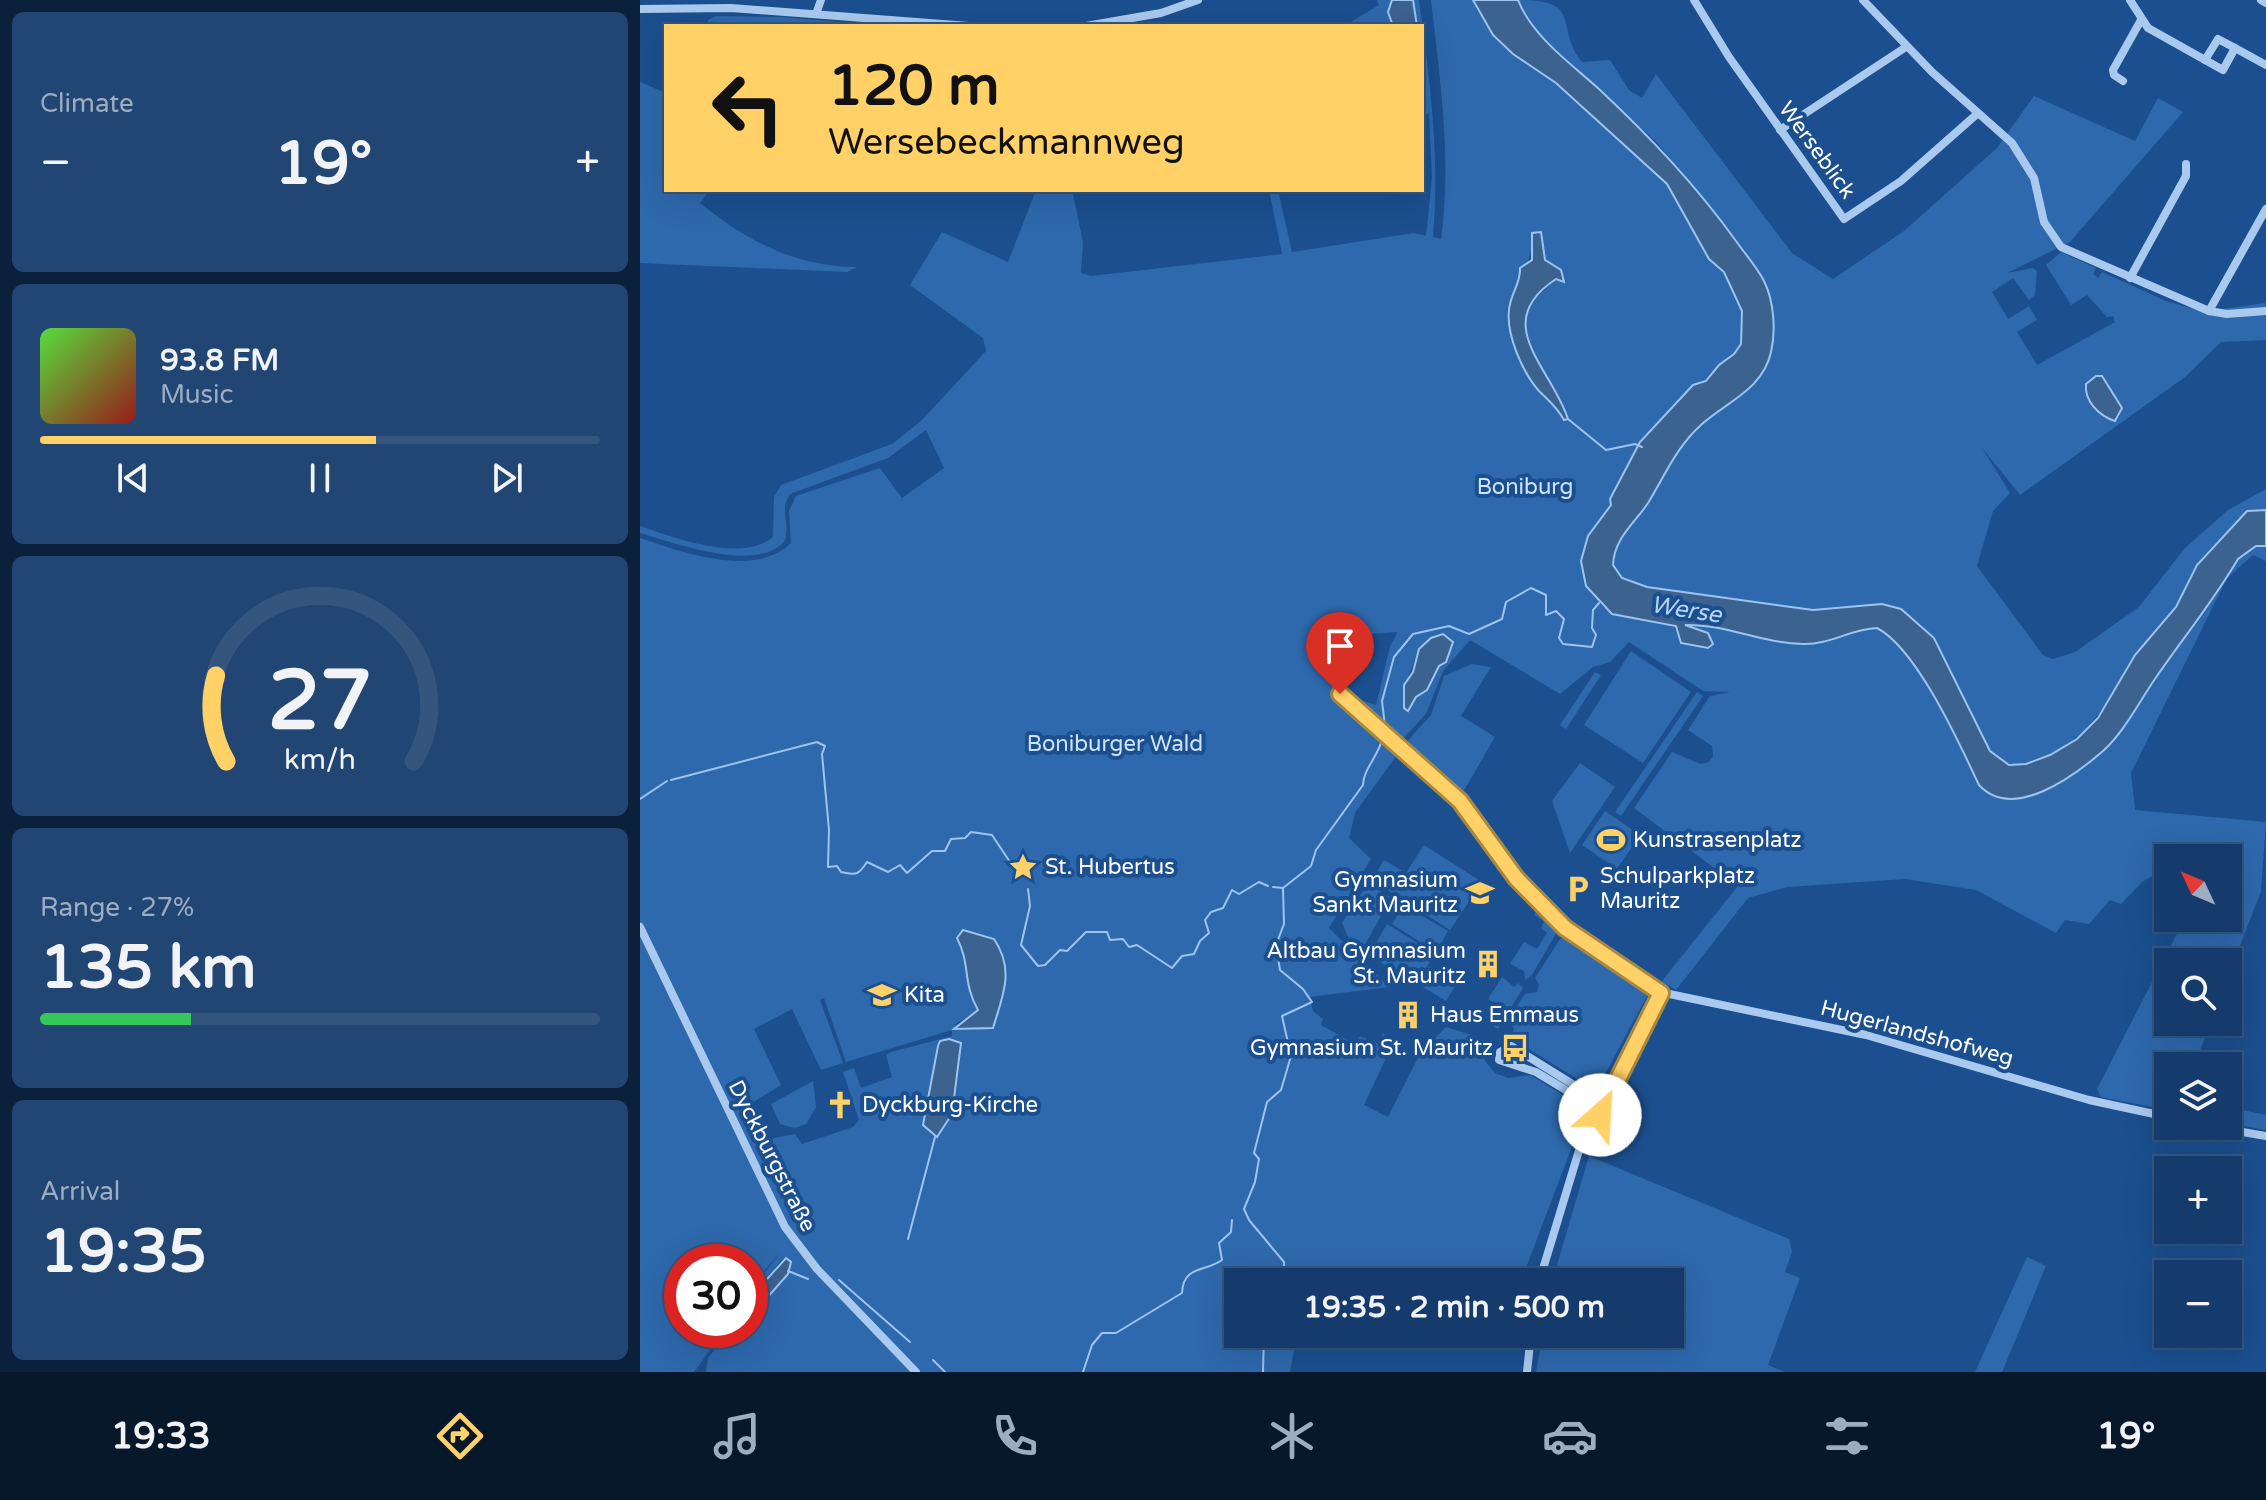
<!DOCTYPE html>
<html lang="en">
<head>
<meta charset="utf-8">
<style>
	:root { --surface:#143b6b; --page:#214673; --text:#f1f3f6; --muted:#9dadc1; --line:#33557e; --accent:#ffd166 }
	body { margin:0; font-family:"Varela Round",sans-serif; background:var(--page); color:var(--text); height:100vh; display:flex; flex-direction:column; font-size:30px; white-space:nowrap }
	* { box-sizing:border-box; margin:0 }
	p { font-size:26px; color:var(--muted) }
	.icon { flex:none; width:44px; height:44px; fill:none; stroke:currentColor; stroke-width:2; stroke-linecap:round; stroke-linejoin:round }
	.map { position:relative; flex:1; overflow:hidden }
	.side { display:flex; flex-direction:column; gap:12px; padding:12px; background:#0b203b; width:640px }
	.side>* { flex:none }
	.top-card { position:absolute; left:24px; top:24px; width:760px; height:168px; border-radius:0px; box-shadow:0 8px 32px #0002,0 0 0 2px var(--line); background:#ffd166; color:#111; overflow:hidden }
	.needle { width:52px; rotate:314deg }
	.fabs { position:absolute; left:1514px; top:844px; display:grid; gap:16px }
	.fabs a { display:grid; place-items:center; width:88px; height:88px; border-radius:0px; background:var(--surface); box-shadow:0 8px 32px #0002,0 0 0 2px var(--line); font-size:40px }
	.speed { position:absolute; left:24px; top:1244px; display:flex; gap:16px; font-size:40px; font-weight:700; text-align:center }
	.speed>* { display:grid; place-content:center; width:104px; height:104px; border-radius:50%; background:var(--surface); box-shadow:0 8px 32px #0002,0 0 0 2px var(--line); line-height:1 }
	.speed .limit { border:12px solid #d22; background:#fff; color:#111 }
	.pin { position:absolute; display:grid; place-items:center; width:68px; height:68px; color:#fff; margin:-82px -34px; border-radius:50% 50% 50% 0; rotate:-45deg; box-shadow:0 0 8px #0007 }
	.pin .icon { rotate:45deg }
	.me { position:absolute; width:88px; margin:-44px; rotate:26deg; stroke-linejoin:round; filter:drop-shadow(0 0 6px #0008) }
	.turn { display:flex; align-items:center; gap:28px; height:168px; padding:0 32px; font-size:36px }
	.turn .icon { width:104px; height:104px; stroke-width:2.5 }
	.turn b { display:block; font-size:56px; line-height:68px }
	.big { font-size:60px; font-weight:700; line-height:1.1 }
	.side .card { flex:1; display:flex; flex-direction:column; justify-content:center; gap:12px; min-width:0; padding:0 28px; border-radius:12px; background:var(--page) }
	.side .dial { align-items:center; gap:0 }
	.dial svg { height:208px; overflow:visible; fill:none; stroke:var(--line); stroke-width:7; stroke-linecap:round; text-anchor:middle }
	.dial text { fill:var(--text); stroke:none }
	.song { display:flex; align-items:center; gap:24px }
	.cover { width:96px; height:96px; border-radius:12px; background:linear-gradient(135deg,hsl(110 70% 55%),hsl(0 70% 35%)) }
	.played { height:8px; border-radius:4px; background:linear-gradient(90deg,var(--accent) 60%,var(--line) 60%) }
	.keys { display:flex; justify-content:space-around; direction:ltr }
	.heat { display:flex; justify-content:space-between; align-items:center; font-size:44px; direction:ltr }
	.charge { height:12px; border-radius:6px; background:linear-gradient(90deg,#34c759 27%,var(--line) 0) }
	.trip { position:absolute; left:584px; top:1268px; width:460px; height:80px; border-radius:0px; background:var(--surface); box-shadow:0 8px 32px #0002,0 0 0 2px var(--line); font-weight:700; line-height:80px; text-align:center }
	.tabs { display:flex; height:128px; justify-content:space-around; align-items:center; background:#08182b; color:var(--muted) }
	.tabs .icon { width:56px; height:56px }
	.tabs .current { color:var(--accent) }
	.tabs b { font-size:36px; color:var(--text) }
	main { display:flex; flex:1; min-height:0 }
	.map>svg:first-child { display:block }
	.green { fill:#2e69ad; fill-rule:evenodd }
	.water { fill:#3c6290; stroke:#9cc4f0; stroke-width:2 }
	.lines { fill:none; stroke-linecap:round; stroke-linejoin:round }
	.stream { stroke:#9cc4f0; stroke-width:2 }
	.minor { stroke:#a9c9ee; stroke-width:8 }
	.route-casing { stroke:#a68842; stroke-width:20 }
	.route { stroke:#ffd166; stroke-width:14 }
	.labels { text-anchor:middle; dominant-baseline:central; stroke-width:8; stroke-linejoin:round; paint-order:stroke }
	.street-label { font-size:22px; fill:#fff; stroke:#1b4f8f }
	.park-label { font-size:22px; fill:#cfe3fa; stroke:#1b4f8f }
	.poi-label { font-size:22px; fill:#fff; stroke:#1b4f8f; text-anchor:start }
	.water-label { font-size:24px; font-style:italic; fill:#b5d3f5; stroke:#1b4f8f }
</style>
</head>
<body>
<main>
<section class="side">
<div class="card"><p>Climate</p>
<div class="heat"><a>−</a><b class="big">19°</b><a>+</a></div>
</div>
<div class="card">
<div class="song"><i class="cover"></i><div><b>93.8 FM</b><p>Music</p></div></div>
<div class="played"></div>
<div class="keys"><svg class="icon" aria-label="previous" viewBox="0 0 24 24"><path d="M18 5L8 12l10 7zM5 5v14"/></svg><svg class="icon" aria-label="pause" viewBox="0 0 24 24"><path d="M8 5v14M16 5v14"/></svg><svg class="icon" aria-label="next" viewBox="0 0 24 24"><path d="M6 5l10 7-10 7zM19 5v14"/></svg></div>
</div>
<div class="card dial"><svg viewBox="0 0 100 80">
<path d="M14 69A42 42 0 1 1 86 69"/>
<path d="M14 69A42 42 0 0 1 10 36" stroke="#ffd166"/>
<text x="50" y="56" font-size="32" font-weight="700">27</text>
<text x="50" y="72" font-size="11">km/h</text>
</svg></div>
<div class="card"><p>Range · 27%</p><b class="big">135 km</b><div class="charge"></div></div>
<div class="card"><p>Arrival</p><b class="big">19:35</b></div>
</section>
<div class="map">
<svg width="1626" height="1372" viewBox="0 0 1626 1372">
	<rect width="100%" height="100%" fill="#1b4f8f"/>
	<g class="green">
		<path d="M737,0H752L748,12L753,26H711L709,23L739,5Z"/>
		<path d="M773,0H779C790,80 800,156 793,237L801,239C812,159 800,80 791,0H833L838,12L873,54L916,83L1027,184L1069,259L1084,272L1102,311L1101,344L1094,354L1079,365L1066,382L1053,385L1000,442L971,505L948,536L959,603L972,614L1036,626L1071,643L1059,630L1044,625C1085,625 1121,643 1163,644C1189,645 1210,629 1236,628C1277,649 1319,743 1339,785L1464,750L1598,559L1616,546H1626V561L1613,555L1587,578L1491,773L1495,810L1626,822L1621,891L1588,977V962H1528V1022H1571L1554,1066H1528V1110L1461,1097L1457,1089L1544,920L1588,918V858H1564L1554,852L1543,858H1528V867L1502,882L1481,904L1470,900L1449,924L1425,920L1416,933L1336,890L1265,879L1147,887L1108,898L1036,990L1022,981L1098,886L994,808L1032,752L1060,764L1069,762L1073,756L1072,746L1048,730L1070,696L1090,692L1063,691L989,642L970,662L953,667L920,694L830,640L803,671L786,714L759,743L717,699L736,705L750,646L758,632L714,635L701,688L757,748V755L715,813L709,838L731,859L689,928L749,987L669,997L673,1011L683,1019L681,1025L715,1044L720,1036L738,1044L743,1033L754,1041L724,1105L748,1117L780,1054L806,1027L841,1038L845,1061L855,1073L869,1078L890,1075L930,1099L939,1128L883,1276L840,1270L767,1269L726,1271L696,1282H598V1334H657L650,1372H66L68,1358L90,1330H110V1317L148,1270L143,1258L110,1298V1291L141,1252L110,1287V1262H42V1330H85L54,1372H0V538C42,552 114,579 151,543L149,511L156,496L240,468L262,498L304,468L286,430L248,458L150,494C138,511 152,525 144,542C115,573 35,543 0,533V526C35,538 101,563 133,537L134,497L141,485L252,444L281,421L346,351L343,338L270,285L302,232L368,262L396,190H432L443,242L441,273L451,276L642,254L629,190H638L652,252L774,233L786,236L792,178L789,113L782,117V26H777ZM892,233L905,260L923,281L916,279L887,306C877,351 918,379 927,419H923C916,407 908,401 899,391C883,372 863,329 870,303C880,272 892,269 892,233ZM779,649L800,664L783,693L776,697L765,693L764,688ZM317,938L353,939C375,970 364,995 353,1028L314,1025L338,1011C323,983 331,964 317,938ZM184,998L206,1062L312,1030V1036L251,1052L246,1055L252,1077L221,1088L214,1068L203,1072L219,1120L213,1127L162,1144L155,1134L114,1142L102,1109L141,1085L114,1029L152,1009L181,1070L203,1063L180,1000Z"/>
		<path d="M878,0C945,0 914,28 942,62L970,60L989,90L1002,98L1016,74L1152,253L1193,279L1264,231L1357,148L1394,96L1495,141L1518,98L1543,112L1430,242L1367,273L1393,268L1397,271L1395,295L1389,300L1373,278L1352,292L1368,319L1389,306L1397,320L1377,332L1397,365L1475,322L1473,316L1467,317L1447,295L1431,305L1406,265L1421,252L1456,268L1453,274L1458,278L1462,272L1526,301L1579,316L1582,309L1626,303V340L1581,342L1545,377L1380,495L1342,448L1370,493L1353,511L1337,566L1403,655L1413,659L1435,652L1499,607L1544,549L1588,510L1626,489V510C1598,520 1578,539 1559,562C1549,575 1544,591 1536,605C1528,621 1511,633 1501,648C1467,697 1456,739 1394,761C1376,767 1363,765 1350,751L1294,638L1251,605L1173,610L1007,587L982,578L973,565C974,540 992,525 1006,506C1016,491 1022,471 1032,457C1056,423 1091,405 1120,378L1081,220L1017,143L899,34ZM1456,377L1480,416L1475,422C1458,416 1443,403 1445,384Z"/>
		<path d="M76,16L141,17L245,26H68V20Z"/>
		<path d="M0,82L26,93V190H70L60,203C107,241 156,267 217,267L207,272L0,263Z"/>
		<path d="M991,651L1051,692L1003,763L944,725Z"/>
		<path d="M832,664L851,667L821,716L855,737L819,799L763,746L791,715L804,676Z"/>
		<path d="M955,672L961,675L926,729L920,725Z"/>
		<path d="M1057,692L1063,696L981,816L975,812Z"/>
		<path d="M940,763L975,787L930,853L912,801Z"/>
		<path d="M965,811L1000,835L977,869L942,845Z"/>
		<path d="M784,845L842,882L810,930L732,880L744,860L766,873Z"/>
		<path d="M728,883L751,898L722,950L709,939L702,923Z"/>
		<path d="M764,905L808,931L796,952L752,924Z"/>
		<path d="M899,907L920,927L892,975L885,980L884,971L870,964L884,942L897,949L907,933L901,928L904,921L894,915Z"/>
		<path d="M747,924L784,947L780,953L791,961L774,984L729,955Z"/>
		<path d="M928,936L1008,994L956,1091L870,1037L874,1030L869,1018L885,994L897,992L899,984L895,978L920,939Z"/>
		<path d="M789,966L817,983L806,1001L778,984Z"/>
		<path d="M862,977L874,987L878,983L883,988L858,1029L850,1024L860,1007L848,999Z"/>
		<path d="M173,1081L176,1107L166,1124L155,1128L140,1124L131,1104Z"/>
		<path d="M1588,1107L1626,1115V1130L1588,1123Z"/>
		<path d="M949,1156L1149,1239L1152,1252L1145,1272L1160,1278L1128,1365L1145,1372H896L903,1334H1030V1282H912Z"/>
		<path d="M1387,1257L1406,1266L1362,1372H1335Z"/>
	</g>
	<g class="water">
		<path d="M752,0H773L777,26H753L748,12Z"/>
		<path d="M833,0H878C893,37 930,63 959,89C1010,137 1055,184 1096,241C1105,254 1117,267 1124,281C1134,301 1136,331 1131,352C1123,389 1088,401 1062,424C1037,446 1025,475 1008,503C995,523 974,538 973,565L982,578L1007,587L1173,610L1242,604L1261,609L1294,638L1350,751L1369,765L1386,764L1410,755L1437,739L1458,718L1495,655L1536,607L1557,565L1607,511L1626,510V546H1616L1598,559C1574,600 1544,637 1517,676C1500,700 1485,731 1463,751C1434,776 1373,822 1339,785C1319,743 1277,649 1237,628C1210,629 1190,645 1163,644C1121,643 1085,624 1045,625L1068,633L1073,644L1068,648L1041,643L1036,626L972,614L946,586L941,561L948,536L971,505L970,499L1000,442L1053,385L1066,381L1079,365L1094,354L1101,344L1102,311L1084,272L1069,259L1027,184L916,83L873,54L853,35Z"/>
		<path d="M901,232L905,260L921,270L924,282L916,279C849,323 911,367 928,419L924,420C917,407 909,401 899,391C883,373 866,335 869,310C870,295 881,283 880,268L892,260V233Z"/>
		<path d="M1456,376H1462L1482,408L1475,421C1459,416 1444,401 1446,384Z"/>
		<path d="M803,634L813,642L806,662L799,666L787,690L776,697L768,711L764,708V685L773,672L779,649L791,638Z"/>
		<path d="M323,930L354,939C375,970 363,995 353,1028L314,1029L338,1010C322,982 331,965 317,938Z"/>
		<path d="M309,1039L321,1043L312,1114L297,1137L283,1125L298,1046L300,1041Z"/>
		<path d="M146,1258L151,1262L148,1274L110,1317V1298Z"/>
	</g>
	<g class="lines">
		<g class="stream">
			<path d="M928,419L966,450L995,444L1002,447"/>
			<path d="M745,726L742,701L754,657L773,634L809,626L829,634L862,619L866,602L891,588L906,595V615L916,611L924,619L919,638L923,644L952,647L956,635L952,628L953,610L959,603"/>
			<path d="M31,780L177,742L185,746L182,754L189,830L188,867L197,866L201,872C217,876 219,874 227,862L248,872L260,865L267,873L292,851H305L311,839L325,838L331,832L352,835L370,862"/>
			<path d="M0,799L27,781"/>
			<path d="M633,887L643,888"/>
			<path d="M388,889L390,906L381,945L398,966L405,965L420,950L427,951L446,932H467L470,940L483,939L489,947L497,945L532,968L542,956L554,954L560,941L569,933L565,920L571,912L583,908L592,890L599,894L619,882L628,886"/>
			<path d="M268,1239L295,1137"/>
			<path d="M148,1271L168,1279"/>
			<path d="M199,1280L270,1342"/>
			<path d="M644,1282V1262L609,1220L604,1209L615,1182L619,1159L614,1153L627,1102L641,1090L651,1056L642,1016L672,1002L663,989L640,970L636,945L644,924L643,888L671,866L676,850L723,785C723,770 738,756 742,740"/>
			<path d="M293,1360L305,1372"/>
			<path d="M443,1372L452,1345L462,1333H476L537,1296L542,1293C543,1265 566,1272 582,1260L579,1243L591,1232L592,1220"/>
			<path d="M623,1372L624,1334"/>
		</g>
		<g class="minor">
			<path d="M1054,0L1089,57L1204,219L1261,181L1337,114"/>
			<path d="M1223,0L1292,72L1372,143L1394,178L1404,222L1421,247L1569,311L1587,314L1626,311"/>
			<path d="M1490,0L1508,28L1583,70L1595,48L1626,65"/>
			<path d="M1621,0L1626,3"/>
			<path d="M0,9L91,8L329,26"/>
			<path d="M176,14L181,0"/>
			<path d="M446,26L521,13L558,0"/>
			<path d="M1565,60L1578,39L1595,48"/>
			<path d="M1483,81L1474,75L1473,70L1501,20"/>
			<path d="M1140,130L1266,47"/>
			<path d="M1490,278L1546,176V164"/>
			<path d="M1569,311L1626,209"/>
			<path d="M700,694L820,801L876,878L925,928L1015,991L1226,1035L1449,1100L1528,1117"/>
			<path d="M0,927L145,1227L177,1269L276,1372"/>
			<path d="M944,1101L896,1072L859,1060L860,1052L871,1046L942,1090L944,1134"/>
			<path d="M1568,1126L1626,1136"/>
			<path d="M899,1282L944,1134L960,1115L1021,993"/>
			<path d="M887,1372L891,1334"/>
		</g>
	</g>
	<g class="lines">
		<defs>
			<path id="route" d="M700,694L820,801L876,878L925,928L1021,993L960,1115"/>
		</defs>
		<use href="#route" class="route-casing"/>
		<use href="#route" class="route"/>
	</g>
	<defs>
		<symbol id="stadium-bare" viewBox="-9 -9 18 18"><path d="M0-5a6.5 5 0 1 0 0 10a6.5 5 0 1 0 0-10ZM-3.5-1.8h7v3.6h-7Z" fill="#ffd166" stroke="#1b4f8f" stroke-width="2.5" paint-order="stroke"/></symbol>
		<symbol id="sight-bare" viewBox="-9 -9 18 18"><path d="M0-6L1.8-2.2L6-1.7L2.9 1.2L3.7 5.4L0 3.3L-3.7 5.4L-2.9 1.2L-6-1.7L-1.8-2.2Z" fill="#ffd166" stroke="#1b4f8f" stroke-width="2.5" paint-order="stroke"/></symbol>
		<symbol id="parking-bare" viewBox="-9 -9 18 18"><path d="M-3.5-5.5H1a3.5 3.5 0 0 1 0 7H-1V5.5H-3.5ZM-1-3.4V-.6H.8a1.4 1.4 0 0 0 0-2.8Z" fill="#ffd166" stroke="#1b4f8f" stroke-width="2.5" paint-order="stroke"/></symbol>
		<symbol id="school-bare" viewBox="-9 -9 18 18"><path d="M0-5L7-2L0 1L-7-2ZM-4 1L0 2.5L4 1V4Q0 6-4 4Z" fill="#ffd166" stroke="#1b4f8f" stroke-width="2.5" paint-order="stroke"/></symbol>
		<symbol id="building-bare" viewBox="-9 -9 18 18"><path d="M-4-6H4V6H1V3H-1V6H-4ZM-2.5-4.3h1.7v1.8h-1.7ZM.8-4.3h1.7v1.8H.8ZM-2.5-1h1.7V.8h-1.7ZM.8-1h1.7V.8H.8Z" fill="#ffd166" stroke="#1b4f8f" stroke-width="2.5" paint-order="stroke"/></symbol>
		<symbol id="bus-bare" viewBox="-9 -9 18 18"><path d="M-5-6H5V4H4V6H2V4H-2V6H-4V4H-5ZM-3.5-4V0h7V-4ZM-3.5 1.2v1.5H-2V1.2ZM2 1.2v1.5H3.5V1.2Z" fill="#ffd166" stroke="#1b4f8f" stroke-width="2.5" paint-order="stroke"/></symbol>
		<symbol id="church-bare" viewBox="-9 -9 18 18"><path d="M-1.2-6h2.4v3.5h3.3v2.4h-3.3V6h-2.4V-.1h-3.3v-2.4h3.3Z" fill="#ffd166" stroke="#1b4f8f" stroke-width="2.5" paint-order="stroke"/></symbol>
	</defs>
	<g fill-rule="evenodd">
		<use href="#stadium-bare" x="951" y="820" width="40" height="40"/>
		<use href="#sight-bare" x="363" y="847" width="40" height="40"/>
		<use href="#parking-bare" x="918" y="869" width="40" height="40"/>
		<use href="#school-bare" x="820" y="873" width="40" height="40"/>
		<use href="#building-bare" x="828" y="944" width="40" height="40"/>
		<use href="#school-bare" x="222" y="975" width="40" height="40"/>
		<use href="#building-bare" x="748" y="995" width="40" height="40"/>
		<use href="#bus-bare" x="855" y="1028" width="40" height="40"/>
		<use href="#church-bare" x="180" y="1085" width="40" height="40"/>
	</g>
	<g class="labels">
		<g class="street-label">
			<text transform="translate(1177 150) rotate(54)">Werseblick</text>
			<text transform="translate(1277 1033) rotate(15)">Hugerlandshofweg</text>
			<text transform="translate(132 1156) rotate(63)">Dyckburgstraße</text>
		</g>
		<g class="park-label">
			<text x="885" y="487">Boniburg</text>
			<text x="475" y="744">Boniburger Wald</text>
		</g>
		<g class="poi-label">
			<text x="993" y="840">Kunstrasenplatz</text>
			<text x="405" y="867">St. Hubertus</text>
			<text x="960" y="876">Schulparkplatz<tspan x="960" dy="25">Mauritz</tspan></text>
			<text x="818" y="880" text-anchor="end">Gymnasium<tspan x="818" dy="25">Sankt Mauritz</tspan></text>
			<text x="826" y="951" text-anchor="end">Altbau Gymnasium<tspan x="826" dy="25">St. Mauritz</tspan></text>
			<text x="264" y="995">Kita</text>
			<text x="790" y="1015">Haus Emmaus</text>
			<text x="853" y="1048" text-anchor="end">Gymnasium St. Mauritz</text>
			<text x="222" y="1105">Dyckburg-Kirche</text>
		</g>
		<g class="water-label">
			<text transform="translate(1046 610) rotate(9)">Werse</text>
		</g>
	</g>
</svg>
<div class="fabs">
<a><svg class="needle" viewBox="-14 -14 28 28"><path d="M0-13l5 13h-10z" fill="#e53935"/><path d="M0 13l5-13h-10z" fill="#9dadc1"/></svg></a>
<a><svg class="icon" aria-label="search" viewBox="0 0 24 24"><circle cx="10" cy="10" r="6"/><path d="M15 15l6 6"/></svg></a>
<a><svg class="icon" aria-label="layers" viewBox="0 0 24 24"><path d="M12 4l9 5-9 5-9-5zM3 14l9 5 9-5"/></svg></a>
<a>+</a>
<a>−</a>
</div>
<div class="speed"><div class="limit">30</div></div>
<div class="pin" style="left:700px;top:694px;background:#d93025"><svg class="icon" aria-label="arrive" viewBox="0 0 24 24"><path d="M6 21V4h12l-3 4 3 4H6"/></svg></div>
<svg class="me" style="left:960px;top:1115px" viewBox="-20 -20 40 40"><circle r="19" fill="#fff"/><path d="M0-13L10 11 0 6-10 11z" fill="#ffd166"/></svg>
<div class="trip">19:35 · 2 min · 500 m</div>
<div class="top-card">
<div class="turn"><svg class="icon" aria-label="left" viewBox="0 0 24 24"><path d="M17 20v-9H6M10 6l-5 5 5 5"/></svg><div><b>120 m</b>Wersebeckmannweg</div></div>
</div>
</div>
</main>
<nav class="tabs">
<b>19:33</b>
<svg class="icon current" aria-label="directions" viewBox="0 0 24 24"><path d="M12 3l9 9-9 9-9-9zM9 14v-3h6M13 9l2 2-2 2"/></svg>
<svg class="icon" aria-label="music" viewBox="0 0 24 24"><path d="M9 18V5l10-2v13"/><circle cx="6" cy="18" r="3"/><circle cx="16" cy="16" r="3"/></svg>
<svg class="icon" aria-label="phone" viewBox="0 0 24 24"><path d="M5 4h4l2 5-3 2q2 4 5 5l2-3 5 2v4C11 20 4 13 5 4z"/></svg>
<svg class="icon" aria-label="climate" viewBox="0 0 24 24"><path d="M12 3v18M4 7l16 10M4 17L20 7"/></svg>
<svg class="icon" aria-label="car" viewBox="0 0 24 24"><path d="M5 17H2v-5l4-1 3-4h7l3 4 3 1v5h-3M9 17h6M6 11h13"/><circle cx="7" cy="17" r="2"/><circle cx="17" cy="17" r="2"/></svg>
<svg class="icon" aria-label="filters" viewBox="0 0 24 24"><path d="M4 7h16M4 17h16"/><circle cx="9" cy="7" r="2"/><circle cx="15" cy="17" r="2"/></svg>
<b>19°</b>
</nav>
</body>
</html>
